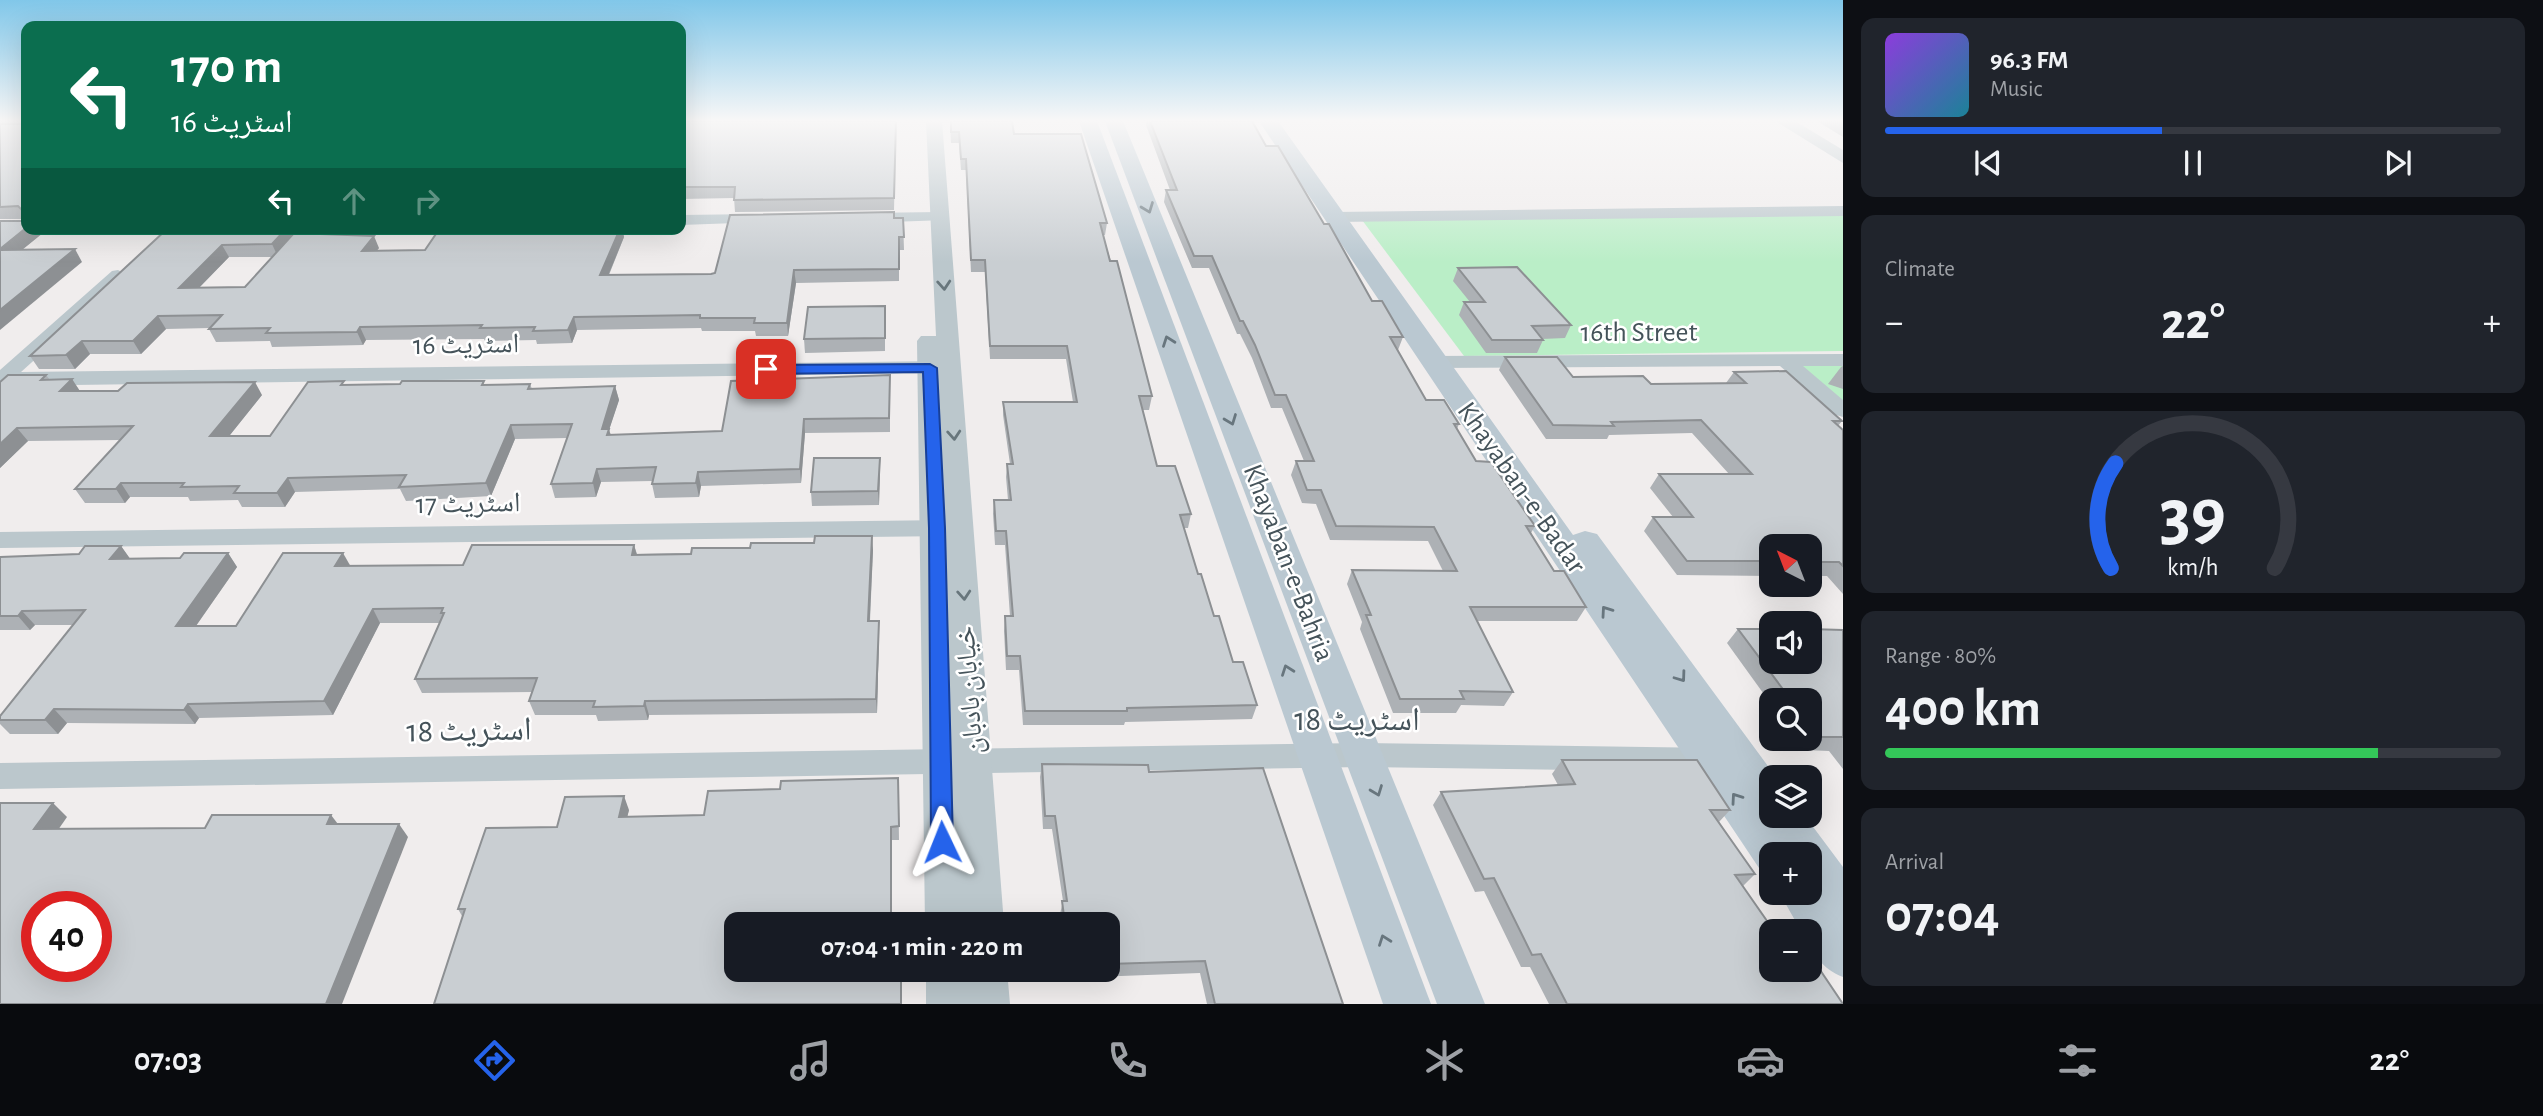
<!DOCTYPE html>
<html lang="en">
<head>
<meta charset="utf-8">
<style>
	:root { --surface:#171b24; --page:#20242c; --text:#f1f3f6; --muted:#9ea1a6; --line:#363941; --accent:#2563eb }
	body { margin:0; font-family:"Alegreya Sans","Noto Naskh Arabic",sans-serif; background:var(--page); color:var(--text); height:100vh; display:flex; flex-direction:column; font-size:26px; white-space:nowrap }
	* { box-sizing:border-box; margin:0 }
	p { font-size:23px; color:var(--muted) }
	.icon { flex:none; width:38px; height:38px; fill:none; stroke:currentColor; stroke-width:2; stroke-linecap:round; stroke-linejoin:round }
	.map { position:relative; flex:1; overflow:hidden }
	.details { display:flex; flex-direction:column; gap:18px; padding:18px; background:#0d0f14; width:700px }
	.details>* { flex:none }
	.banner { position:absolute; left:21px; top:21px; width:665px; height:214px; border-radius:14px; box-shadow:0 7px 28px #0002; background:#0b6e4f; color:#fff; overflow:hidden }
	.needle { width:46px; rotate:318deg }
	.fabs { position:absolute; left:1759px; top:534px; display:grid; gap:14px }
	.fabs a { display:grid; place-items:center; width:63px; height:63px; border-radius:14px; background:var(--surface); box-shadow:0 7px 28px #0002; font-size:35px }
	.speed { position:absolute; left:21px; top:891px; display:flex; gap:14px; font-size:35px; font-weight:700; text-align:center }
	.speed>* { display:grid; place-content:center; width:91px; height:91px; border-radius:50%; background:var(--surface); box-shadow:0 7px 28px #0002; line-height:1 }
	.speed .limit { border:10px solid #d22; background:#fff; color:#111 }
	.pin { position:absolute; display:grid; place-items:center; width:60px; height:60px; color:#fff; margin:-30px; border-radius:14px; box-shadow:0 4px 10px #0006 }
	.me { position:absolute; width:77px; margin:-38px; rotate:358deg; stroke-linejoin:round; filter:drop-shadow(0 0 5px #0008) }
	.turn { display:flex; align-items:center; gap:24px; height:147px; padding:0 35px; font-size:32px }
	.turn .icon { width:91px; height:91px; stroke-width:2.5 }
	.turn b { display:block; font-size:49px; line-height:60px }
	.lanes { display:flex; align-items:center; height:66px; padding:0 35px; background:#0003; justify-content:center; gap:35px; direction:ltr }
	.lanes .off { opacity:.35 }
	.big { font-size:52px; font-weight:700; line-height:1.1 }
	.details .widget { flex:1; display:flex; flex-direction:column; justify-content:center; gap:10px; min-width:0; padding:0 24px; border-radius:14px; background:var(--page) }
	.details .dial { align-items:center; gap:0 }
	.dial svg { height:182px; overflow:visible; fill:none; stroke:var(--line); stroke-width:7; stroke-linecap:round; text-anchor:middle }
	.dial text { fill:var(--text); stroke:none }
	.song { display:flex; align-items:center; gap:21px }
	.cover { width:84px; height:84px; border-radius:10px; background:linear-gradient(135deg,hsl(270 70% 55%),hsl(190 70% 35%)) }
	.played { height:7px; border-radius:4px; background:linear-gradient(90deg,var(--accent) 45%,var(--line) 45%) }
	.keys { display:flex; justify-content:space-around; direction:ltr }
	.heat { display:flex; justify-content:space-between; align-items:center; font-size:38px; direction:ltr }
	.charge { height:10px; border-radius:5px; background:linear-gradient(90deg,#34c759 80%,var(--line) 0) }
	.trip { position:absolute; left:724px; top:912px; width:396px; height:70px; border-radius:14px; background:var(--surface); box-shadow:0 7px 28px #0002; font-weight:700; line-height:70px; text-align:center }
	.menu { display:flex; height:112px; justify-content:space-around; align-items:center; background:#090b0e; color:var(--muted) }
	.menu .icon { width:49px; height:49px }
	.menu .on { color:var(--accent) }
	.menu b { font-size:32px; color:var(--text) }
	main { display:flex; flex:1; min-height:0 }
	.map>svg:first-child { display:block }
	.green { fill:#baeec7 }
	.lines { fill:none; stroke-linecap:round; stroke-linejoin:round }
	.minor { fill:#bbc7cc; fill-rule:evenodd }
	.tertiary { fill:#bbc7cc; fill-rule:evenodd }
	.secondary { fill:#bac8d1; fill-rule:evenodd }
	.wall { fill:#adb1b5; fill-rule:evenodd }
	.shaded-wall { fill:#8d9093 }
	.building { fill:#c9ced2; stroke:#8d9093; stroke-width:2; fill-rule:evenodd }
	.oneway { stroke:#68767e }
	.oneway2 { stroke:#68767c }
	.route { fill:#2563eb; stroke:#184099; stroke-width:2 }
	.labels { text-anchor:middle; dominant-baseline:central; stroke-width:5; stroke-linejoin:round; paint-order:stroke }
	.street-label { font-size:28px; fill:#45535a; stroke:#fff }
	.near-street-label { font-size:33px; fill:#45535a; stroke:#fff }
</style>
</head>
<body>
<main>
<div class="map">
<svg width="1843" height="1004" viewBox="0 0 1843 1004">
	<rect width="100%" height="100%" fill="#f0eded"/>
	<g class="green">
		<path d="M1843,214V351L1464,356L1362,220Z"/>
		<path d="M1843,364V403L1798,365Z"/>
	</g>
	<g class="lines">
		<g class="minor">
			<path d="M1843,206V216L1334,222L1326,217L1334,212Z"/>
			<path d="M940,212L948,217L946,220L862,223L854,218L862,213Z"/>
			<path d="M758,214L766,219L764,222L681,225V215Z"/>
			<path d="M118,270L127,275L124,279L21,372L946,361L956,367L946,373L0,386V370L112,271Z"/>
			<path d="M1843,354V366H1803L1843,400V417L1836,415L1780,366L1434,368L1424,362L1434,356Z"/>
			<path d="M949,520L957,522L961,528L957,534L949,536L0,548V532Z"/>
			<path d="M1363,743L1716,748L1726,751L1731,760L1726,769L1716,772L1363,767L0,789V763Z"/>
		</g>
		<g class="tertiary">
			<path d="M926,121H942L1004,924H925L917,341L921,336H936Z"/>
			<path d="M1775,121H1795L1843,150V163Z"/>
			<path d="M926,970H1007L1010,1004H926Z"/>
		</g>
		<g class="secondary">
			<rect x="0" y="121" width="26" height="8"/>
			<path d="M1079,121H1097L1431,1004H1383Z"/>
			<path d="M1105,121H1123L1485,1004H1437Z"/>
			<path d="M1259,121H1278L1573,535L1585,531L1597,534L1776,777H1771V816H1805L1843,867V977C1823,969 1810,954 1810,931H1801L1779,892H1810V854H1771V873L1759,868Z"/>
		</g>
	</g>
	<g class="wall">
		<path d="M681,121H896L894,210L735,212L734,198L681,199Z"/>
		<path d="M950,121H1012L1014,134L1107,223L1105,235H1103L1152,396L1149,410H1143L1157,466L1191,514L1188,528H1184L1198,574L1214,616L1233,662L1257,705L1252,719L1125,722L1124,725H1023L1019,670H1006L1004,631L1005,616H1010L1005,545H995L993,514L994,500H1008L1006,477L1007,464H1010L1003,415V402H1073L1066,359H990L985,272H971L966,170H961L959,143H951Z"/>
		<path d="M1146,121H1252L1266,146L1324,224L1372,301L1403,337L1398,350L1426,400L1459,424L1457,429L1476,461L1535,526L1531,533L1554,571L1586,607L1577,621H1477L1513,692L1504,706L1461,705L1456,713H1393L1360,629L1362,622L1347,584L1352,570L1443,571L1428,541L1330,540L1316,504L1302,503L1291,475L1296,461H1304L1282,408H1271L1252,358L1240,334H1237L1209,268H1192L1164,202L1166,190H1170L1146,125Z"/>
		<path d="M1817,121H1843V137Z"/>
		<rect x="0" y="124" width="26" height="95"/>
		<path d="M894,218H903L904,250H899V281L796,283L788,336H756L755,331H702L701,328L577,330L572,343L537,344L536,340L485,341L484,339L366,340L363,345L272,347L270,341L216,342L209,329L210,328L166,329L141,354H90L75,369H39L30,356L167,229H303L299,233L379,248L377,250H425L624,237L609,275L711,274ZM229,257H272L245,287L199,288Z"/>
		<path d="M1458,268L1571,325L1565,338L1542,339L1543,340L1537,353H1486L1459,315L1464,302H1470L1453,281Z"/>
		<path d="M885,306V351L805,353L804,339Z"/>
		<path d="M1505,357L1573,377L1651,384L1726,383L1734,372L1842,421L1838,426L1843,430V594L1827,576H1810V546H1771V576L1677,575L1644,531L1653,517H1673L1650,488L1659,474H1729L1692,433L1609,435L1607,439H1546L1499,370Z"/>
		<path d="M1843,366V389L1828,384L1841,367Z"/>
		<path d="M46,375L50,380L72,379L80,391L262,395L229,436H270L346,385L530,384L532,389L615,386L619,400L609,430L611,435L722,431L890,375V432L805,433L801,483L701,486L699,497L655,498L652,484V481L601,482L596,497L555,498L551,484L568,438L515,439L491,496L406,501L400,489L295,492L285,507H242L238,500L190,501L188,497H130L125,503H85L75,489L120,440L28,441L0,468V382Z"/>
		<path d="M880,458L879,505L812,506L811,492Z"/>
		<path d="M634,545L637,554L873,550L870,621L879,635L877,713L649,715L648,720L598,721L596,715H535L529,701L533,692L422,693L415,679L440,623H380L333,715L199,718L195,724L67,723L58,734H10L0,724V716L74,625H35L30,630H0V557L79,554L121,546L130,559L180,558L228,553L237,567L196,626H236L351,566L463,565Z"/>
		<path d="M1738,629L1843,630V769L1829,751L1804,750L1796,738H1810V700H1771V704L1727,643Z"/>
		<path d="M1562,760L1730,810L1719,822L1755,874L1743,886L1771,970L1843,1004H1549L1530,967H1521L1484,891L1475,892L1433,805L1441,792L1558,785L1552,774Z"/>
		<path d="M1042,764L1149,772L1343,1004H1207L1200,973L1068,978L1067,970H1108V924H1061L1060,914L1063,901L1052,829H1043L1040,777Z"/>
		<path d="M898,778L899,840H892L462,916L458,909L557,827L629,810L627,817L704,815L780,789Z"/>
	</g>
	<g class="shaded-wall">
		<path d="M26,206V218L21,209Z"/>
		<path d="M26,228V229H41L43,233L6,263L0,253V249Z"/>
		<path d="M286,229H303L278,257L272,244Z"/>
		<path d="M620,229H623L624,237L603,288L600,275Z"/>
		<path d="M374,236L379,248L367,263L362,251Z"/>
		<path d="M222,245L229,257L186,301L179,288Z"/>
		<path d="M75,249L82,262L0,330V310Z"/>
		<path d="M794,270L796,283L788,336L787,323Z"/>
		<path d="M158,316L166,329L141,354L133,341Z"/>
		<path d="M574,317L577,330L572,343L568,330Z"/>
		<path d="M360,327L366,340L363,345L357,332Z"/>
		<path d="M82,341L90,354L75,369L66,355Z"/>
		<path d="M72,379L81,393L60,391Z"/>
		<path d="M255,382L262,395L218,450L210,436Z"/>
		<path d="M615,386L619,400L609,430L613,442L602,429Z"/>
		<path d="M804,419L805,433L801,483L800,469Z"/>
		<path d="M511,425L515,439L491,496L486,483Z"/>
		<path d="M17,428L28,441L0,468V444Z"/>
		<path d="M880,458V471L879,505L878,491Z"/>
		<path d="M597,469L601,482L596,497L593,483Z"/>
		<path d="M698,472L701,486L699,497L696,483Z"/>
		<path d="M288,478L295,492L285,507L277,493Z"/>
		<path d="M121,483L130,497L125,503L116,489Z"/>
		<path d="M872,536L873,550L869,635L868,621Z"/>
		<path d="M634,545L638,559L632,555Z"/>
		<path d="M121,546L131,560L110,559Z"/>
		<path d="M228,553L237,567L186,640L176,626Z"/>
		<path d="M343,553L351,567L335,566Z"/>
		<path d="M373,609L380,623L333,715L324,701Z"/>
		<path d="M22,611L35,625L30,630L18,616Z"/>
		<path d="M879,621V635L877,713L876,699Z"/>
		<path d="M645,701L649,715L648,720L644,706Z"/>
		<path d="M188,704L199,718L195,724L184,710Z"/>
		<path d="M54,709L67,723L58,734L45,720Z"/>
		<path d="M624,796L629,810L624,830L619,817Z"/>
		<path d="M53,803L67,817L49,843L34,829Z"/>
		<path d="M331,815L341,828L327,824Z"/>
		<path d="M399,824L408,837L342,1004H326Z"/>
	</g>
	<g class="building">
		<path d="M681,121H896L894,198L734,200L735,187H681Z"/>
		<path d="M951,121H1012L1014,134H1081L1107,223H1100L1110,261H1117L1152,396H1139L1157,466H1175L1191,514L1180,515L1198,574H1201L1214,616H1219L1233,662H1243L1257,705L1127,708V711H1025L1020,656H1007L1005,616H1013L1006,531H996L994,500H1011L1007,464H1013L1003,402H1077L1067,346H990L985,260H971L966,159H961L959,132H951Z"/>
		<path d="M1150,121H1252L1266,146H1278L1324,224H1329L1372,301H1382L1403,337H1390L1426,400H1444L1459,424H1454L1476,461L1491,462L1535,526H1526L1554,571H1564L1586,607H1470L1513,692L1460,691L1464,699H1400L1366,615H1371L1352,570L1457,571L1434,527L1336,526L1321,490H1307L1296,461H1314L1286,395H1275L1255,345L1243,321H1240L1212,256H1194L1166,190H1177Z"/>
		<path d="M0,124H26V206L21,209L18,206L0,207Z"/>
		<path d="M894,212V218H903L904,237H899V269L794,270L787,323H754L755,318H700V315L574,317L568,330L533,331L535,327L480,328L482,325L360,327L357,332L266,333L270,328L209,329L222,315L158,316L133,341H82L66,355L30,356L167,229H286L272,244L222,245L179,288L245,287L294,233L374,236L362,251L425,250L438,231L497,229H620L600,275L711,274L715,273L730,215Z"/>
		<path d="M0,221H26V228L0,249Z"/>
		<path d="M75,249L0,310V250Z"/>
		<path d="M1517,267L1571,325L1532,326L1543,340H1492L1464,302H1485L1458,268Z"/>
		<path d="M885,306V338L804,339L808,307Z"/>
		<path d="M1505,357H1557L1573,377L1643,376L1651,384L1746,383L1734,372L1786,371L1842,421H1833L1843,430V566L1839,562H1810V546H1771V561H1687L1653,517H1693L1659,474H1752L1701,420L1611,422L1614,426L1553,425Z"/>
		<path d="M8,375H46L41,380L72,379L60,391H118L127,383L255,382L210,436H270L308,382L344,381L341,385L400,384L402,381H484L482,385L530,384L528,389L615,386L602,429H609L607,435L722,431L731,381L890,375L889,418L804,419L800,469L698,472L696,483L652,484L656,467L597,469L593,483L551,484L572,424L511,425L486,483L399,487L406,475L288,478L277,493H234L239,486L181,487L184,483H121L116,489H75L133,426L17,428L0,444V382Z"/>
		<path d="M814,458H880L878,491L811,492Z"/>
		<path d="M815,536H872L868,621H879L876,699L645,701L644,706L593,707L595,701H529L537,678L415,679L444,613H441L443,608L373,609L324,701L188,704L184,710L54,709L45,720H0V716L85,610L22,611L18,616H0V557L79,554L85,546H121L110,559L180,558L184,553H228L176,626H236L283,553H343L335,566L463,565L472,545H634L632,555L691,554L692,548H750L751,543H814Z"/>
		<path d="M1738,629H1771V662H1810V629L1843,630V737H1818L1810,725V700H1791Z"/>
		<path d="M1562,760H1697L1730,810H1710L1755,874L1735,875L1774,931H1771V970H1810V958H1812L1843,1004H1567L1541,954L1532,955L1494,878L1484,879L1441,792L1575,784Z"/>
		<path d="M1042,764L1148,765L1149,772L1263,768L1343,1004H1215L1205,961L1108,964V924H1065L1062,901H1067L1055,816H1045Z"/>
		<path d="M898,778L899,826L891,827V916H901V924H737V970H901V1004H434L465,909H458L486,828L557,827L565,797L624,796L619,817L704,815L708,791L780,789L781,781Z"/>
		<path d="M0,803H53L34,829L205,828L212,815H331L327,824H399L326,1004H0ZM37,906H96V966H37Z"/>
	</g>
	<defs><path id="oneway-chevron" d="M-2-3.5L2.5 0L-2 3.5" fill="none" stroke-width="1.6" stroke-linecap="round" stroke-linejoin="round" transform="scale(1.75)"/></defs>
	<g class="oneway">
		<use href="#oneway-chevron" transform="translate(1148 208) rotate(69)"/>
		<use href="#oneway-chevron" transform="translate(1168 341) rotate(-110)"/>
		<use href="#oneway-chevron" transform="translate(1231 420) rotate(69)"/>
		<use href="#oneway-chevron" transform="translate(1606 611) rotate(-125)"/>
		<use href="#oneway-chevron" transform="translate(1287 670) rotate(-110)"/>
		<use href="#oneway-chevron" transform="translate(1681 677) rotate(54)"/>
		<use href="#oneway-chevron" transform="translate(1377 791) rotate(69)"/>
		<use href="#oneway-chevron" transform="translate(1736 798) rotate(-125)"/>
		<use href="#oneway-chevron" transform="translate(1384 940) rotate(-110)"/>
	</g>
	<g class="oneway2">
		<use href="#oneway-chevron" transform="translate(944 285) rotate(86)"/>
		<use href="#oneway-chevron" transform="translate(954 435) rotate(86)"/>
		<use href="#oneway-chevron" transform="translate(964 595) rotate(86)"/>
	</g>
	<linearGradient id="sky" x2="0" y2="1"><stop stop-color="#81c7e9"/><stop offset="0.46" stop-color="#f8f7f7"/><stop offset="1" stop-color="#f8f7f7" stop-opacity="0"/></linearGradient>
	<rect width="1843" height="262" fill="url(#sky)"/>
	<path class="route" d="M930,364L937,368L945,528L953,842L950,849L942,852L934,849L931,842L929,528L923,372L766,374L760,369L766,365Z"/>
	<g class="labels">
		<g class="street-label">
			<text x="1639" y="333">16th Street</text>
			<text transform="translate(466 345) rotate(-1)">اسٹریٹ 16</text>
			<text transform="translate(1521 488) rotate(55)">Khayaban-e-Badar</text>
			<text transform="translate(468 504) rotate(-1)">اسٹریٹ 17</text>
			<text transform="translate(1288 563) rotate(69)">Khayaban-e-Bahria</text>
			<text transform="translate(970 690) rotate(-94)">خیابان بادبان</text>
		</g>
		<g class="near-street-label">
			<text x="1357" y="720">اسٹریٹ 18</text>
			<text transform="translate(469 731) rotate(-1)">اسٹریٹ 18</text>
		</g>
	</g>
</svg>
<div class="fabs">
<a><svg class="needle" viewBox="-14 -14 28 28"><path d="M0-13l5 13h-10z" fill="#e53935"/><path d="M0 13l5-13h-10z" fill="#9ea1a6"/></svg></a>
<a><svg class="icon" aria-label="sound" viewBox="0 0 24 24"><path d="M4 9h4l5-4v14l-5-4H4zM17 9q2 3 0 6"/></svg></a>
<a><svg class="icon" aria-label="search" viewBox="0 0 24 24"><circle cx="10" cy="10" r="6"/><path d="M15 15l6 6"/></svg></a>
<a><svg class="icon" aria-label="layers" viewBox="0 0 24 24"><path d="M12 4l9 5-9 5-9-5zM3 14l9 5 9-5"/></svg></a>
<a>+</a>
<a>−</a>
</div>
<div class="speed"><div class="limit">40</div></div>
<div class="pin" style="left:766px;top:369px;background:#d93025"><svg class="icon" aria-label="arrive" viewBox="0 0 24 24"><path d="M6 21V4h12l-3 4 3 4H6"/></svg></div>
<svg class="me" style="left:942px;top:842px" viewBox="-20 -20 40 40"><path d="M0-17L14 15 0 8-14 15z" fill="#2563eb" stroke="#fff" stroke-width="4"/></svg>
<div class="trip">07:04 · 1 min · 220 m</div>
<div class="banner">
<div class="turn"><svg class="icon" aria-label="left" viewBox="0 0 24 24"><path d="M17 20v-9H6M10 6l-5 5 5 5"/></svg><div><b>170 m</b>اسٹریٹ 16</div></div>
<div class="lanes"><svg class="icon" aria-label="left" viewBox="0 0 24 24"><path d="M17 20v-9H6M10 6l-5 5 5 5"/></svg><svg class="icon off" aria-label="ahead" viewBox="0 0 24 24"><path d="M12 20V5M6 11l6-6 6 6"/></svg><svg class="icon off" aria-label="right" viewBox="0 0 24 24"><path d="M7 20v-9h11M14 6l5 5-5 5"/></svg></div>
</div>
</div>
<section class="details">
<div class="widget">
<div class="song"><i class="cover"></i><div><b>96.3 FM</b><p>Music</p></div></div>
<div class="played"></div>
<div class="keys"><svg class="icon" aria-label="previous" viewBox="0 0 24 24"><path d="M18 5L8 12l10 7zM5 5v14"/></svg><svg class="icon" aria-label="pause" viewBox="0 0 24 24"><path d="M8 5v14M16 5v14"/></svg><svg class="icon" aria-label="next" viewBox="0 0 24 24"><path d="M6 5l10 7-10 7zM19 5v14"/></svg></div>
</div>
<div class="widget"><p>Climate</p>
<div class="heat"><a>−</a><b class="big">22°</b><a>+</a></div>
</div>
<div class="widget dial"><svg viewBox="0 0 100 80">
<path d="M14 69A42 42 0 1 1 86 69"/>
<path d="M14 69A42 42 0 0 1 16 23" stroke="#2563eb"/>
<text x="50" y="56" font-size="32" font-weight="700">39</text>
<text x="50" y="72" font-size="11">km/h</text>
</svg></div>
<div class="widget"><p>Range · 80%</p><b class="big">400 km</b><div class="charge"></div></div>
<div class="widget"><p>Arrival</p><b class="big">07:04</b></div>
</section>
</main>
<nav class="menu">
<b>07:03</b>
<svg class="icon on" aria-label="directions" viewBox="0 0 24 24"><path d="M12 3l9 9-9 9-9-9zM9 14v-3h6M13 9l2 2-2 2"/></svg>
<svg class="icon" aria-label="music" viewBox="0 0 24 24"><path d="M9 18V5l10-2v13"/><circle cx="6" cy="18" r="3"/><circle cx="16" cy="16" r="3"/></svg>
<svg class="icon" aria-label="phone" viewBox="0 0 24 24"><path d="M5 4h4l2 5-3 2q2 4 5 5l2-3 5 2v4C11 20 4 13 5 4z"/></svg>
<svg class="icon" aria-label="climate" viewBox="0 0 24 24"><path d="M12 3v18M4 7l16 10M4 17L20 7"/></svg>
<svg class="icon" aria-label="car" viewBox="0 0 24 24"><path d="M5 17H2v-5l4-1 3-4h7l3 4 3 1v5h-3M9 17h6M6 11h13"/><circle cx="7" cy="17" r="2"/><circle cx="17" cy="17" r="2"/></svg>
<svg class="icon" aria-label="filters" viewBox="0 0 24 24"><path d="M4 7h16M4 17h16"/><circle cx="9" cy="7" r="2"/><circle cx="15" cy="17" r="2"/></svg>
<b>22°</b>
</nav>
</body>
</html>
